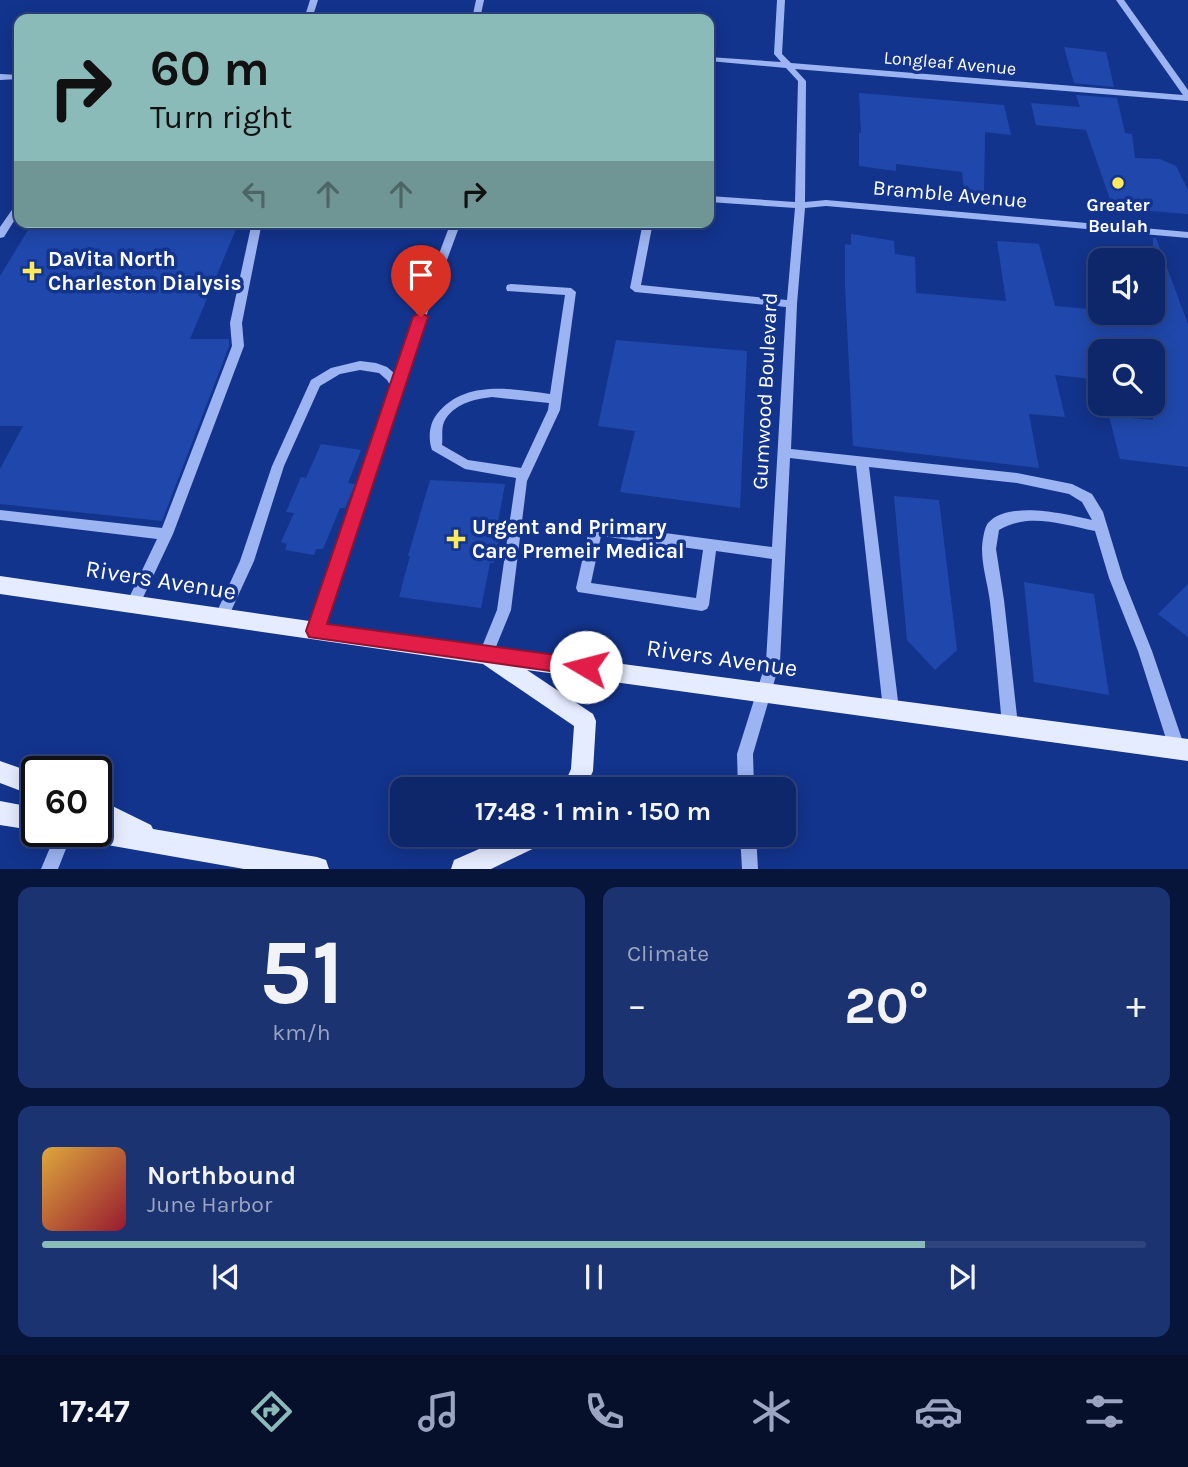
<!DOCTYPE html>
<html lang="en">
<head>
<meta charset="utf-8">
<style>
	:root { --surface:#0e276a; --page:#1c3372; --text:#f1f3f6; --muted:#9ba5c1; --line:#2e447e; --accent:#8bbbb9 }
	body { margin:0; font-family:Karla,sans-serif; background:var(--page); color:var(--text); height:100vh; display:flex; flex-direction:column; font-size:26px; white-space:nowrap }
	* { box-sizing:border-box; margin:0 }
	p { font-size:23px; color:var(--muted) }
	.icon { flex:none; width:38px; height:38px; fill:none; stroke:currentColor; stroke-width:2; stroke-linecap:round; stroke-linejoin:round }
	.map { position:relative; height:869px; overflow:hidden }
	.drawer { display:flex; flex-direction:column; gap:18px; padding:18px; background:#08153a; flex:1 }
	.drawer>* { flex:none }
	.guide { position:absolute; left:14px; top:14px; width:700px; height:214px; border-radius:14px; box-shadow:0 4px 18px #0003,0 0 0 2px var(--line); background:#8bbbb9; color:#111; overflow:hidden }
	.fabs { position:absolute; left:1088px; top:248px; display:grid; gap:14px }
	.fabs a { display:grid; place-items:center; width:77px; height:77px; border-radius:14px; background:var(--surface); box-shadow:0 4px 18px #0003,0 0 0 2px var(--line); font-size:35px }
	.speed { position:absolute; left:21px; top:756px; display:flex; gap:14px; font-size:35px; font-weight:700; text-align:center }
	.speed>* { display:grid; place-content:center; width:91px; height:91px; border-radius:50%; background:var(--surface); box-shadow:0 4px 18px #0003,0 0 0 2px var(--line); line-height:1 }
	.speed .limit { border:4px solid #111; border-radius:10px; background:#fff; color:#111 }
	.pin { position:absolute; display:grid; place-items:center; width:60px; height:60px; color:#fff; margin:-72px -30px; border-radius:50% 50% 50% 0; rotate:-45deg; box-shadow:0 0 7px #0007 }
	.pin .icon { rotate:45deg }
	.me { position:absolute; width:77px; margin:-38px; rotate:278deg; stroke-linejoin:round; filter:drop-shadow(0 0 5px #0008) }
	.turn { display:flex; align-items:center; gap:24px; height:147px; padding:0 21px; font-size:32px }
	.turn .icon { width:91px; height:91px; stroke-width:2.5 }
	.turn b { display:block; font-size:49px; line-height:60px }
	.lanes { display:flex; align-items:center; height:66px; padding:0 21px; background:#0003; justify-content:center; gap:35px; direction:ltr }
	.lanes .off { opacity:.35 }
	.big { font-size:52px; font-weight:700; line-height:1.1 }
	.drawer .card { flex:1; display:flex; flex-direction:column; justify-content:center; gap:10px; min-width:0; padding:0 24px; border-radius:14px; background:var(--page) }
	.drawer .dial { align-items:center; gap:0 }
	.dial b { font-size:91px; line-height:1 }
	.song { display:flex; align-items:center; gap:21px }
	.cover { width:84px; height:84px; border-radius:10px; background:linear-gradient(135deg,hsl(40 70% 55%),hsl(350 70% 35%)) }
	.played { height:7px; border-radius:4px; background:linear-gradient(90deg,var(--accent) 80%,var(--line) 80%) }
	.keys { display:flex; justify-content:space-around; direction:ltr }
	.heat { display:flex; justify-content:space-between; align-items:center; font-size:38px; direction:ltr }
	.drawer .tiles { flex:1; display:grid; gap:18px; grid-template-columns:1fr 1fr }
	.card:last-child { grid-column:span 2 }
	.trip { position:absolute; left:390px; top:777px; width:406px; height:70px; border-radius:14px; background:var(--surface); box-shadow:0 4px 18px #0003,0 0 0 2px var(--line); font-weight:700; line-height:70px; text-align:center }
	.menu { display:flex; height:112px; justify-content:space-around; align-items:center; background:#06102a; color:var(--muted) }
	.menu .icon { width:49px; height:49px }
	.menu .current { color:var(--accent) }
	.menu b { font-size:32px; color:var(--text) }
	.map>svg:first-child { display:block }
	.building { fill:#2048ac }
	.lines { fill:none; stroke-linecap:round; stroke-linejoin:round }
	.minor { fill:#9cb4f1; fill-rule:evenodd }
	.major { fill:#e6ecff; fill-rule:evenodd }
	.route { fill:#e11d48; stroke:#92132f; stroke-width:2 }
	.poi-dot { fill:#ffea5c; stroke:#13348d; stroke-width:2.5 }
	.labels { text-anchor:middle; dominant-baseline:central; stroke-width:7; stroke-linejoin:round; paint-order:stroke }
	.far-street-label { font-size:18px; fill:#fff; stroke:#13348d }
	.far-poi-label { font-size:18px; font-weight:bold; fill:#fff; stroke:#13348d }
	.street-label { font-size:21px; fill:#fff; stroke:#13348d }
	.poi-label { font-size:21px; font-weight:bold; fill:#fff; stroke:#13348d; text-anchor:start }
	.near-street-label { font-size:24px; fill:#fff; stroke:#13348d }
</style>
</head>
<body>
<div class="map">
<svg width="1188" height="869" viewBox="0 0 1188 869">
	<rect width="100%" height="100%" fill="#13348d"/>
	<g class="building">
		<path d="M1064,47L1106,52L1114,87L1074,83Z"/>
		<path d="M859,93L1004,105L1011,135L985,132L984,193L964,190L962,172L896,164V171L859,166V133H861Z"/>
		<path d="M1076,95L1117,98L1125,133L1132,134L1135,158L1160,159L1176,166L1188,190V214L1113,208L1086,130L1036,125L1031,103L1080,107Z"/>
		<path d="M33,222H239L190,339H229V346L162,521L0,504V469L23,426H0V276Z"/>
		<path d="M851,234L894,241L895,254L915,257L916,293L1006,301L997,241L1039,244L1055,306L1101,310V313L1153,315V238H1156L1188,324V467L1120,459L1109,416L1153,420V352L1101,347V380L1055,375L1065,417L1029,414L1039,468L853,446L845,286V244L851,245Z"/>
		<path d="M616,340L747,351L740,508L620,492L635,431L598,426Z"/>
		<path d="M321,444L361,450L348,483L355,484L345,508H340L323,549H316L314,555L285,550L287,544L281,542L294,513L286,512L301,477L306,478Z"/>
		<path d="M430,480L505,484L498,522L503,523L494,563H490L481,608L399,597L410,556H408Z"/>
		<path d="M894,496L939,500L957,650L935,670L907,640Z"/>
		<path d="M1024,582L1094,594L1109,695L1034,682Z"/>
		<path d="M1188,584V637L1158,614Z"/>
	</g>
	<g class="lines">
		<g class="minor">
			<path d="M310,0H318L312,19H304Z"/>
			<path d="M476,0H484L480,19H472Z"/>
			<path d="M777,0H785L782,54L791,63L1183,95L1116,0H1124L1188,90V101L795,69L806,81L805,202L826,200L1188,232V238L826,206L805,208L797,304L791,449L1017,473L1072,484L1092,494L1103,512L1123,578L1152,651L1185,748L1183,753L1177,756L1171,753L1169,748L1138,651L1109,578L1095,531C1064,525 1028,512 999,530L996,549L1004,600L1018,725L1015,730L1010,732L1005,730L1002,725C998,684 995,643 990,602C988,585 982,567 982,549C982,543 984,528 988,523C1008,500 1066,514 1092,520L1082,502L1069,494L1017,483L869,467L899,709L896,714L891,716L886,714L883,709L856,466L790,458L780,662L753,754L754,789H738L737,754L766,662L772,559L716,551L709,605L707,609L702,611L578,592L576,588L589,530L591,526L596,524L772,547L786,307L635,292L630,288L643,222H653L641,285L787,300L795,208L709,202V196L795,202L798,81L786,68L709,61V57L781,62L774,54ZM601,536L703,550L696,598L591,583Z"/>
			<path d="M0,74L19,75V79L0,80Z"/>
			<path d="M19,203V213L4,237L0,238V227L16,204Z"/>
			<path d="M252,222H262L242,323L244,346L173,534L139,606L134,608L129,606L127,602L157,539L0,520V510L162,528L232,346L230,323Z"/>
			<path d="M451,222H461L401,384L404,388L320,636L315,637L310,636L308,631L392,388L387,380L379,373L360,370L340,374L320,386L284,466L254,561L226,622L221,624L216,622L214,618L240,561L272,466L311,380L331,368L360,361L376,363L387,367L394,373Z"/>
			<path d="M511,284L571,288L576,292L560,410L527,481L511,610L491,659L486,661L481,659L479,654L497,610L516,478L465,469L432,450C428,439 429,424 437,414C465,379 512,389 550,394L565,295L507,291L506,288L507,285ZM492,397L549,403L548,410L521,468L468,460L442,445C443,438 441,429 444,422C453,404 474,399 492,397Z"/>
			<path d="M57,831H73L58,869H41Z"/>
			<path d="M740,835H756L758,869H742Z"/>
		</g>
		<g class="major">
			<path d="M0,576L420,637L1188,739V761L527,670L593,714L596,721L593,771L585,789H562L571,769L574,726L483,664L0,594Z"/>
			<path d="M0,761L37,774V797L0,783Z"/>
			<path d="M96,798L151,825L153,829L317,857L326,860L329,869H244L96,843L88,839L84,831H96Z"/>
			<path d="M0,801L37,808L38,831L0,825Z"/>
			<path d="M511,835H549L545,843L491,869H451L454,860Z"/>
		</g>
	</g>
	<path class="route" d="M421,312L428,317L327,624L586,659L593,661L596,667L593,674L586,676L309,637L306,631L413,317Z"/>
	<g class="poi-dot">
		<circle cx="1118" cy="183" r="7"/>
		<path d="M28.5 260.5h7v7h7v7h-7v7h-7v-7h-7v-7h7z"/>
		<path d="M452.5 528.5h7v7h7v7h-7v7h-7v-7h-7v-7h7z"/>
	</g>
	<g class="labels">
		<g class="far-street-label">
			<text transform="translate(950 63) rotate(5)">Longleaf Avenue</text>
		</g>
		<g class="far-poi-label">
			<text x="1118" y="205">Greater<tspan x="1118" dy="21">Beulah</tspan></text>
		</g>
		<g class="street-label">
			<text transform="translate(950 194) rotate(5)">Bramble Avenue</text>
			<text transform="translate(765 391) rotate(-87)">Gumwood Boulevard</text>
		</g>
		<g class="poi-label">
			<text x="48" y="259">DaVita North<tspan x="48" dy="24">Charleston Dialysis</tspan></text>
			<text x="472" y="527">Urgent and Primary<tspan x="472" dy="24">Care Premeir Medical</tspan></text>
		</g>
		<g class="near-street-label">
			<text transform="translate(161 580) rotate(9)">Rivers Avenue</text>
			<text transform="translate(722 658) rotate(8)">Rivers Avenue</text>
		</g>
	</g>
</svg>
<div class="fabs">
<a><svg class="icon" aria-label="sound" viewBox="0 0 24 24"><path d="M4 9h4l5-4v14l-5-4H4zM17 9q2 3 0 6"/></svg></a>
<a><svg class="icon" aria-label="search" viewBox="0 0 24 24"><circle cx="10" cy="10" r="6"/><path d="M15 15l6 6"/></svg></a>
</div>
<div class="speed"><div class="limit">60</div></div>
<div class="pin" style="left:421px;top:317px;background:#d93025"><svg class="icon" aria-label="arrive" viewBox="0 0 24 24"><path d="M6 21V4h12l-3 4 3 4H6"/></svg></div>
<svg class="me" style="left:586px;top:667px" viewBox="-20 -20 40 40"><circle r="19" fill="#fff"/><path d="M0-13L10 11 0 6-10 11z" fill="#e11d48"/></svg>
<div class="trip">17:48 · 1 min · 150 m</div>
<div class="guide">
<div class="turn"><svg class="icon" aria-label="right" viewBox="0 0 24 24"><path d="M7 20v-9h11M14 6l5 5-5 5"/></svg><div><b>60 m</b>Turn right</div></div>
<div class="lanes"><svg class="icon off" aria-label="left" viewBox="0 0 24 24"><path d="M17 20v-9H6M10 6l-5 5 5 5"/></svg><svg class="icon off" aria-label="ahead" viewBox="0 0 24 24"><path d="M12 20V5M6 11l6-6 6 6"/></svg><svg class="icon off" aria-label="ahead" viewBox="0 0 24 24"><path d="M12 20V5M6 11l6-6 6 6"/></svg><svg class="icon" aria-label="right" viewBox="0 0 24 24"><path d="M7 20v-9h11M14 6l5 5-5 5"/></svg></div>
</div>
</div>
<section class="drawer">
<div class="tiles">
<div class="card dial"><b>51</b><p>km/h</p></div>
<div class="card"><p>Climate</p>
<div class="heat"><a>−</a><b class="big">20°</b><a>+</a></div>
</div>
<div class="card">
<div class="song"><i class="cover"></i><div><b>Northbound</b><p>June Harbor</p></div></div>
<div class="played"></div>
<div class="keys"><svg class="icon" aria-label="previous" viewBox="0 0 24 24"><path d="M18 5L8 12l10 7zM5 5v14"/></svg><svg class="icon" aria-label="pause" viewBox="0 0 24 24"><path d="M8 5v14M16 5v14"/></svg><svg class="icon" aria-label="next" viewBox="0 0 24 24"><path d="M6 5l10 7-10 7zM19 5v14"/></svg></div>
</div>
</div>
</section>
<nav class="menu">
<b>17:47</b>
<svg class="icon current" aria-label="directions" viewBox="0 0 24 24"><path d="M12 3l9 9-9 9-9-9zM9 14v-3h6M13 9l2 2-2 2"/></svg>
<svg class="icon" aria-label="music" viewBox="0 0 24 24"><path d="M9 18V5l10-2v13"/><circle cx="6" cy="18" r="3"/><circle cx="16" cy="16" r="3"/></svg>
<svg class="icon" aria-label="phone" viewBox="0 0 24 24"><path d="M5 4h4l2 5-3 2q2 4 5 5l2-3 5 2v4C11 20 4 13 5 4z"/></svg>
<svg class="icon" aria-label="climate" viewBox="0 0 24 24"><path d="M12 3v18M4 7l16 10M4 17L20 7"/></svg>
<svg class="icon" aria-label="car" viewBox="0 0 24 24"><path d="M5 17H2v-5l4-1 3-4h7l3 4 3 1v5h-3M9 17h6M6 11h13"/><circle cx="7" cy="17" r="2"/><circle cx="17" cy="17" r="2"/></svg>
<svg class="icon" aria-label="filters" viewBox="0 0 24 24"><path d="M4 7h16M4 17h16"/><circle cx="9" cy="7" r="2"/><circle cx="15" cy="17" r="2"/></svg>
</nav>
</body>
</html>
